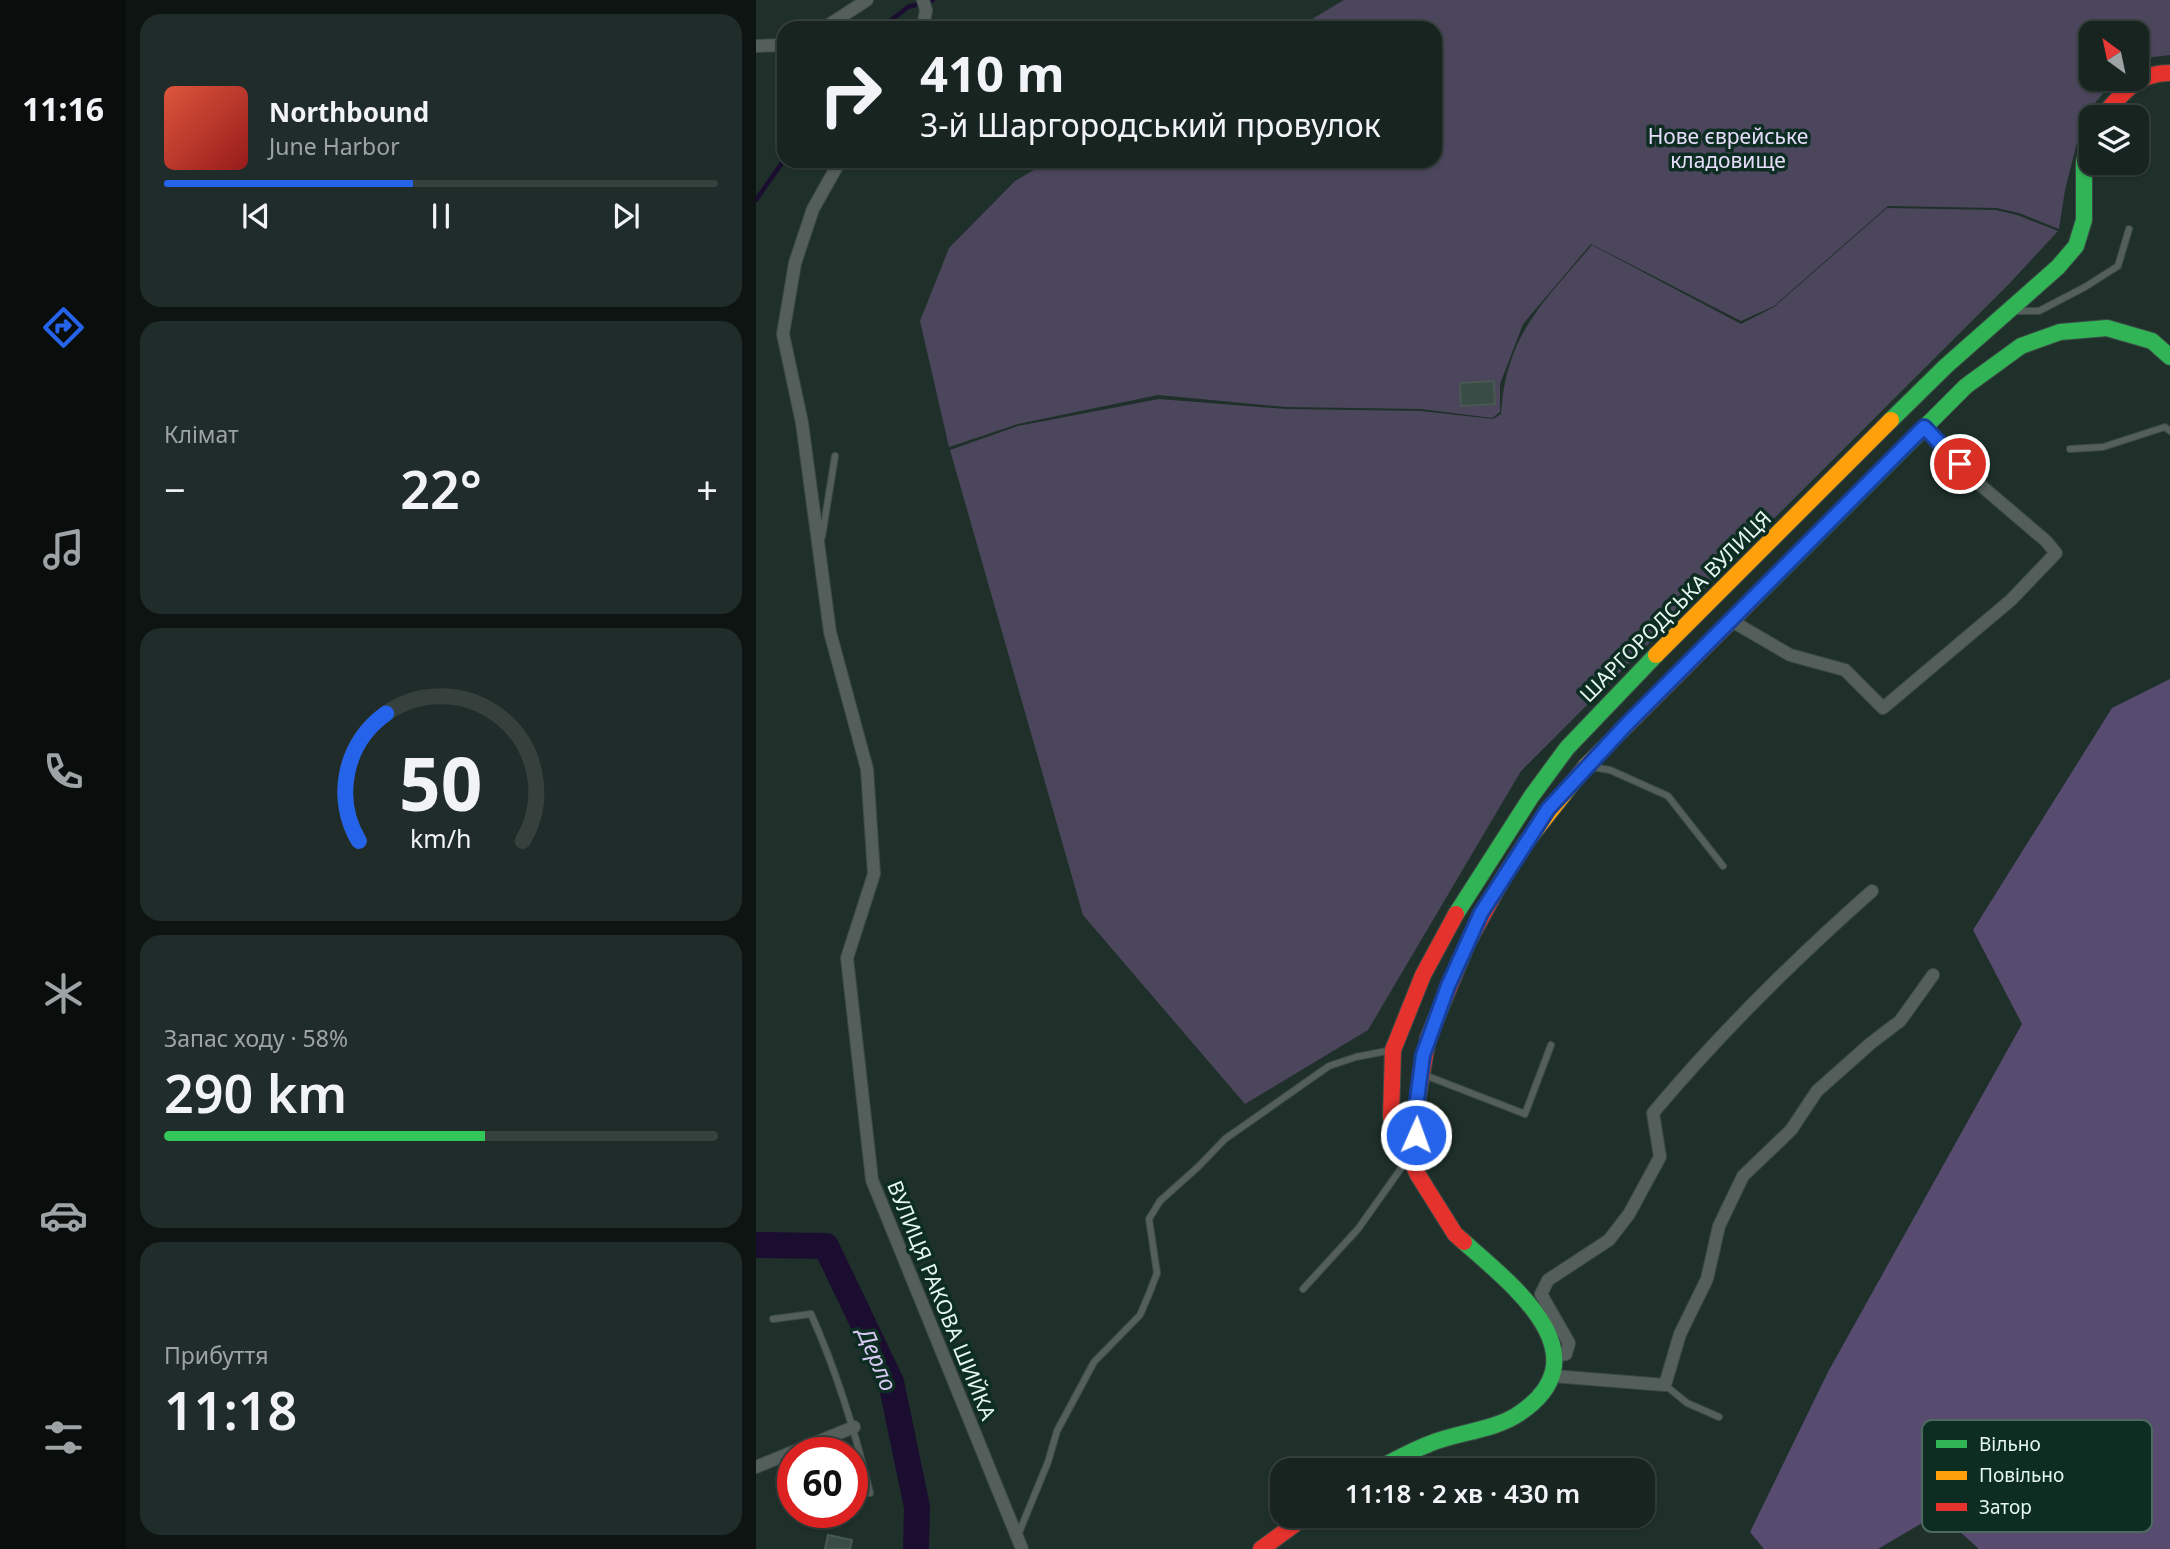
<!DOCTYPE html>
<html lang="uk">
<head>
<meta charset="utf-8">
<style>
	:root { --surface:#172420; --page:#202c29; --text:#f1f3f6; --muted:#9ea4a5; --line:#36413e; --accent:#2563eb }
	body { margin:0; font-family:"Noto Sans",sans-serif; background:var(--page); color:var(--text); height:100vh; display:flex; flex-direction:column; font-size:26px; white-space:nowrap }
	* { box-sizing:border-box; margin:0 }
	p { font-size:23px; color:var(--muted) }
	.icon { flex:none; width:38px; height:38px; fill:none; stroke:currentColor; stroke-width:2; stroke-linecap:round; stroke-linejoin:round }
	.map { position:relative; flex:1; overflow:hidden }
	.side { display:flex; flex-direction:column; gap:14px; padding:14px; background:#0d1412; width:630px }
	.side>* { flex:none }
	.hud { position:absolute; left:21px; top:21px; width:665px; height:147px; border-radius:21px; box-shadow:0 2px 5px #0004,0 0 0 2px var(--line); background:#172420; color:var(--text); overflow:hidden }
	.needle { width:46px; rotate:327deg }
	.tools { position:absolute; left:1323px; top:21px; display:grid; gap:14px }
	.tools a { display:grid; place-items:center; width:70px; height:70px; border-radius:14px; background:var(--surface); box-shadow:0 2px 5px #0004,0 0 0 2px var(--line); font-size:35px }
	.speed { position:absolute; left:21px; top:1437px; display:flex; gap:14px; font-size:35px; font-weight:700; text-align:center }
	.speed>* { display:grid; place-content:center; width:91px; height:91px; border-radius:50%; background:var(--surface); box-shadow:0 2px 5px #0004,0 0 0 2px var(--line); line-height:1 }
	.speed .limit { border:10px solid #d22; background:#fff; color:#111 }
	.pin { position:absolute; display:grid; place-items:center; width:60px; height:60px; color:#fff; margin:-30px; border:4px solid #fff; border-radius:50%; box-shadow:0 2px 7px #0007 }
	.me { position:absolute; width:77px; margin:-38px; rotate:2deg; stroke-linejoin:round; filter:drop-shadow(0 0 5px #0008) }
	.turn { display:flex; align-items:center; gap:24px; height:147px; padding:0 28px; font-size:32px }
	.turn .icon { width:91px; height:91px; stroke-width:2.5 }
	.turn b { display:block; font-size:49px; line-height:60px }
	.big { font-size:52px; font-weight:600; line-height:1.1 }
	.side .tile { flex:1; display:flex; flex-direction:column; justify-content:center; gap:10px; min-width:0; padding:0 24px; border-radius:21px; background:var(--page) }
	.side .dial { align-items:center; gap:0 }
	.dial svg { height:182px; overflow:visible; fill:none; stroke:var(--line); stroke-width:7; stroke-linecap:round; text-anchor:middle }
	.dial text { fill:var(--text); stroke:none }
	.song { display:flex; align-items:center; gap:21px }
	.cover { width:84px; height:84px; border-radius:10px; background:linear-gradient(135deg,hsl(10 70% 55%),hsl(0 70% 35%)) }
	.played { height:7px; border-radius:4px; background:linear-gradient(90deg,var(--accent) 45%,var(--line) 45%) }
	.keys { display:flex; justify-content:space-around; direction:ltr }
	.heat { display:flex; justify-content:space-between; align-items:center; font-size:38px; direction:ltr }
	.charge { height:10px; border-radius:5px; background:linear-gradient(90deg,#34c759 58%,var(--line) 0) }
	.trip { position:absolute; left:514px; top:1458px; width:385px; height:70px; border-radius:21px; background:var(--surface); box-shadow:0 2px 5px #0004,0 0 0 2px var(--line); font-weight:600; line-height:70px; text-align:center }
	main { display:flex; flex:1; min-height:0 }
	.tab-bar { display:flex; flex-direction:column; width:126px; justify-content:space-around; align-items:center; background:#090e0d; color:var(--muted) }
	.tab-bar .icon { width:49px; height:49px }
	.tab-bar .on { color:var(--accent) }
	.tab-bar b { font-size:32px; color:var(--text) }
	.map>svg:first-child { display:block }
	.green { fill:#4b465b }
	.forest { fill:#574b70 }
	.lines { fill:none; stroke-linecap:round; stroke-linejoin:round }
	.stream { stroke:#1b0d2f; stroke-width:4.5 }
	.river { stroke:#1b0d2f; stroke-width:26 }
	.building { fill:#394c45; stroke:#4a5853; stroke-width:2 }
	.lane-casing { stroke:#3c4a45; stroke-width:8 }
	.street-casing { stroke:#3c4a45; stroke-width:14 }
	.fast-casing { stroke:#3c4a45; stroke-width:18 }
	.slow-casing { stroke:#3c4a45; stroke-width:18 }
	.jam-casing { stroke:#3c4a45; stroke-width:18 }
	.lane { stroke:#545e5a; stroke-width:6 }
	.street { stroke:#545e5a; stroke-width:12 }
	.fast { stroke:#30b455; stroke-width:16 }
	.slow { stroke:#ff9f0a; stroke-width:16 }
	.jam { stroke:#e5322d; stroke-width:16 }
	.route-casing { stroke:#184099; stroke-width:18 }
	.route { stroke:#2563eb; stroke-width:12 }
	.labels { text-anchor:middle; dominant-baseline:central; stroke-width:7; stroke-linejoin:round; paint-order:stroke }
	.park-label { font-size:21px; fill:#e7ddfa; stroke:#0d2d22 }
	.street-label { font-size:21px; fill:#e5f7ef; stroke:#0d2d22 }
	.water-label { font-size:23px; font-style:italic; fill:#d8c9f4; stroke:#0d2d22 }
	.key { fill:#0d2d22; stroke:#4e6a60; stroke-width:2 }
	.key-label { font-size:19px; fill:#e5f7ef }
</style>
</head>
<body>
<main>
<nav class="tab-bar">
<b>11:16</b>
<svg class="icon on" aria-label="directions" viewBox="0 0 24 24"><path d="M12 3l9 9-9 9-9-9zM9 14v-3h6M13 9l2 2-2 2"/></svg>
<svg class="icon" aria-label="music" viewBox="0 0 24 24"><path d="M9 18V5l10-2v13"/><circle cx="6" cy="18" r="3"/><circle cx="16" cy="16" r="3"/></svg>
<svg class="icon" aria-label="phone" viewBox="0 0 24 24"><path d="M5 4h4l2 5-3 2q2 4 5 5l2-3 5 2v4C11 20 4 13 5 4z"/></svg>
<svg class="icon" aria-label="climate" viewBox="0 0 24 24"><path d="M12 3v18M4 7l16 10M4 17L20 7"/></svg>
<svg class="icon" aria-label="car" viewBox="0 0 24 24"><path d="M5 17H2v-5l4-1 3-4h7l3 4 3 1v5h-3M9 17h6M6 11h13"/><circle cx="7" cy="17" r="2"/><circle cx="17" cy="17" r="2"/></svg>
<svg class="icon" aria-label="filters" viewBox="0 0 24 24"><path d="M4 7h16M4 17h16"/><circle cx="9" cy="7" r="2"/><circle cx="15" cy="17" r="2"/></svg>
</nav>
<section class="side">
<div class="tile">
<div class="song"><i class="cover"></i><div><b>Northbound</b><p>June Harbor</p></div></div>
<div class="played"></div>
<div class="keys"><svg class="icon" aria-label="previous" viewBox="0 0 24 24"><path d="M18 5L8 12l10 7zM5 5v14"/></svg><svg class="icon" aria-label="pause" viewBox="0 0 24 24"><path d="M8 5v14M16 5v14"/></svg><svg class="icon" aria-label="next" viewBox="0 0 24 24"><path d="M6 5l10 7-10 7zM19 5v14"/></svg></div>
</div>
<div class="tile"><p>Клімат</p>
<div class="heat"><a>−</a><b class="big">22°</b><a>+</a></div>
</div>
<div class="tile dial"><svg viewBox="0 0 100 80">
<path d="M14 69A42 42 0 1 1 86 69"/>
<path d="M14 69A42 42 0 0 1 26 13" stroke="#2563eb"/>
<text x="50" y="56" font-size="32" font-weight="700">50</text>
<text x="50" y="72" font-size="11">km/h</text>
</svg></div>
<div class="tile"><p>Запас ходу · 58%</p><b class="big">290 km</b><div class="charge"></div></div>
<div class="tile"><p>Прибуття</p><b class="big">11:18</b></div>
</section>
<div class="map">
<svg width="1414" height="1549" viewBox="0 0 1414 1549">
	<rect width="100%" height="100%" fill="#1f302a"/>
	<g class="green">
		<path d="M588,0H1414V55L1381,59V33H1335V79H1360L1328,115L1309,190L1303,229L1263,213L1241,208L1132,206L1018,306L985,321L835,244L767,324L744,384V412L736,418L665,409L530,407L402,395L262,424L193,447L164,321L193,248L259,181L293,161H679V28H541Z"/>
		<path d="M1131,208L1240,210L1261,215L1302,231L1252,285L765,771L612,1030L489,1104L327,915L194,450L262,426L403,399L529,409L665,411L737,419L745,414C750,334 787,303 836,245L985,324L1018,307Z"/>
	</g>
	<path class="forest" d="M1414,679V1549H1223L1183,1513L1122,1549H1008L994,1532L1072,1372L1266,1024L1217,930L1356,708Z"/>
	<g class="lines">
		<g class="stream">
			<path d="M125,28L152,7L177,0"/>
			<path d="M0,200L28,160"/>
		</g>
		<path class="river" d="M0,1245L70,1246L135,1382L161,1507L160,1549"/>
	</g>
	<g class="building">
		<path d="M738,381L739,404L705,406L704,383Z"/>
		<path d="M72,1535L96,1540L94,1549H69Z"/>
	</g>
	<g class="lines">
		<defs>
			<g id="lane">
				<path d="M1260,311H1283L1329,287L1362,266L1373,229"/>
				<path d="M1314,449L1347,447L1409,427L1414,431"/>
				<path d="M66,537L79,456"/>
				<path d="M836,767L854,770L912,796L967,866"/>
				<path d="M666,1074L769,1114L795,1045"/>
				<path d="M547,1289L602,1229L651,1160"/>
				<path d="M17,1319L55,1314C81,1372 99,1431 114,1493"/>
				<path d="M909,1385L931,1403L963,1417"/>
				<path d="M262,1535L292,1462L301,1431L323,1390L338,1362L384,1315L393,1294L401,1273L393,1219L404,1201L443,1166L469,1139L573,1066L600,1057L636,1050"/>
			</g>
			<g id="street">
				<path d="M167,0L170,10L167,28"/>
				<path d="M68,28L111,0"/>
				<path d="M0,46L28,45"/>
				<path d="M84,161L57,209L39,263L27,334L46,423L74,632L111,769L118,874L91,958L116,1180L266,1549"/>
				<path d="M974,620L1034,655L1089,670L1127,708L1255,600L1300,553L1290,541L1222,483L1168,427"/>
				<path d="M797,1356L810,1354L813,1343L785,1294L792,1280L853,1240L873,1214L904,1157L897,1113C964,1033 1038,960 1116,891"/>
				<path d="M797,1376L909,1385L924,1334L951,1279L963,1226L987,1176L1035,1130L1061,1091L1115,1043L1144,1021L1177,975"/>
				<path d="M0,1467L98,1427"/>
			</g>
			<g id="fast">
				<path d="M1135,420L1190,366L1302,267L1320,246L1328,220V163L1335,129"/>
				<path d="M998,598L1210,386L1265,346L1304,332L1351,328L1396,341L1414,357"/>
				<path d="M700,914L775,797L811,748L900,655"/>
				<path d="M620,1470C637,1461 655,1451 673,1444C701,1432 738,1431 764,1413C849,1355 755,1284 708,1242"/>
			</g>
			<g id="slow">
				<path d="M900,655L1135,420"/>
				<path d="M771,841L830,766L998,598"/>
			</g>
			<g id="jam">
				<path d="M1346,117C1364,95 1383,72 1414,73"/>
				<path d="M700,914L667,975L637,1050L635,1117L662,1175L699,1234L708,1242"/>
				<path d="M661,1164L662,1097L672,1038L712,942L746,880L771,841"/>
				<path d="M505,1549L550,1516"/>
			</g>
		</defs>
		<use href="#lane" class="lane-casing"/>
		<use href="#street" class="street-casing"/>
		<use href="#fast" class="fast-casing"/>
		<use href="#slow" class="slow-casing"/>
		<use href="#jam" class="jam-casing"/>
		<use href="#lane" class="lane"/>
		<use href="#street" class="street"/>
		<use href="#fast" class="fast"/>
		<use href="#slow" class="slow"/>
		<use href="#jam" class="jam"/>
	</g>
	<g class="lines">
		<defs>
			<path id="route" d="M660,1135L659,1115L667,1055L692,986L725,913L792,809L870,725L1168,427L1204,464"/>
		</defs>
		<use href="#route" class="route-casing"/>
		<use href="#route" class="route"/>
	</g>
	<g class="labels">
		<g class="park-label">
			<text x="972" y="136">Нове єврейське<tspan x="972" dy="24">кладовище</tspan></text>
		</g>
		<g class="street-label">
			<text transform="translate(919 606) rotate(-45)">ШАРГОРОДСЬКА ВУЛИЦЯ</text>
			<text transform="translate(186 1300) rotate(68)">ВУЛИЦЯ РАКОВА ШИЙКА</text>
		</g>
		<g class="water-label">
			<text transform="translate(122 1359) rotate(67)">Дерло</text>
		</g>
	</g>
	<rect x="1166" y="1420" width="230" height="112" rx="10" class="key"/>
	<rect x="1180" y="1440" width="31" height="8" fill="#30b455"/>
	<rect x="1180" y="1471" width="31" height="9" fill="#ff9f0a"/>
	<rect x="1180" y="1503" width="31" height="8" fill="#e5322d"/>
	<g class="key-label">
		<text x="1223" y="1451">Вільно</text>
		<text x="1223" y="1482">Повільно</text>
		<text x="1223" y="1514">Затор</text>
	</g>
</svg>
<div class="tools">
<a><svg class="needle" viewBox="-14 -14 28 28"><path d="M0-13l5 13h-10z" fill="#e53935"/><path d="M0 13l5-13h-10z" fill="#9ea4a5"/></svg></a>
<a><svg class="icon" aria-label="layers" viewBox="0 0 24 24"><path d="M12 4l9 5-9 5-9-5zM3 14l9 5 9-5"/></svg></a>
</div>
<div class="speed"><div class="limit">60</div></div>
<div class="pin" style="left:1204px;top:464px;background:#d93025"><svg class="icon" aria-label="arrive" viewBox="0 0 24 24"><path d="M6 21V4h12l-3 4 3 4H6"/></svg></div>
<svg class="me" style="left:660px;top:1135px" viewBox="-20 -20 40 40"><circle r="17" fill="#2563eb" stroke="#fff" stroke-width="3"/><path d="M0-11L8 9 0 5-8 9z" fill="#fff"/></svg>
<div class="trip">11:18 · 2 хв · 430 m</div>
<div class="hud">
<div class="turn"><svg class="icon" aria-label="right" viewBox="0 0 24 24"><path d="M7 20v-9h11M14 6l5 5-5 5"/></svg><div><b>410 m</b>3-й Шаргородський провулок</div></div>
</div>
</div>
</main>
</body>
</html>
